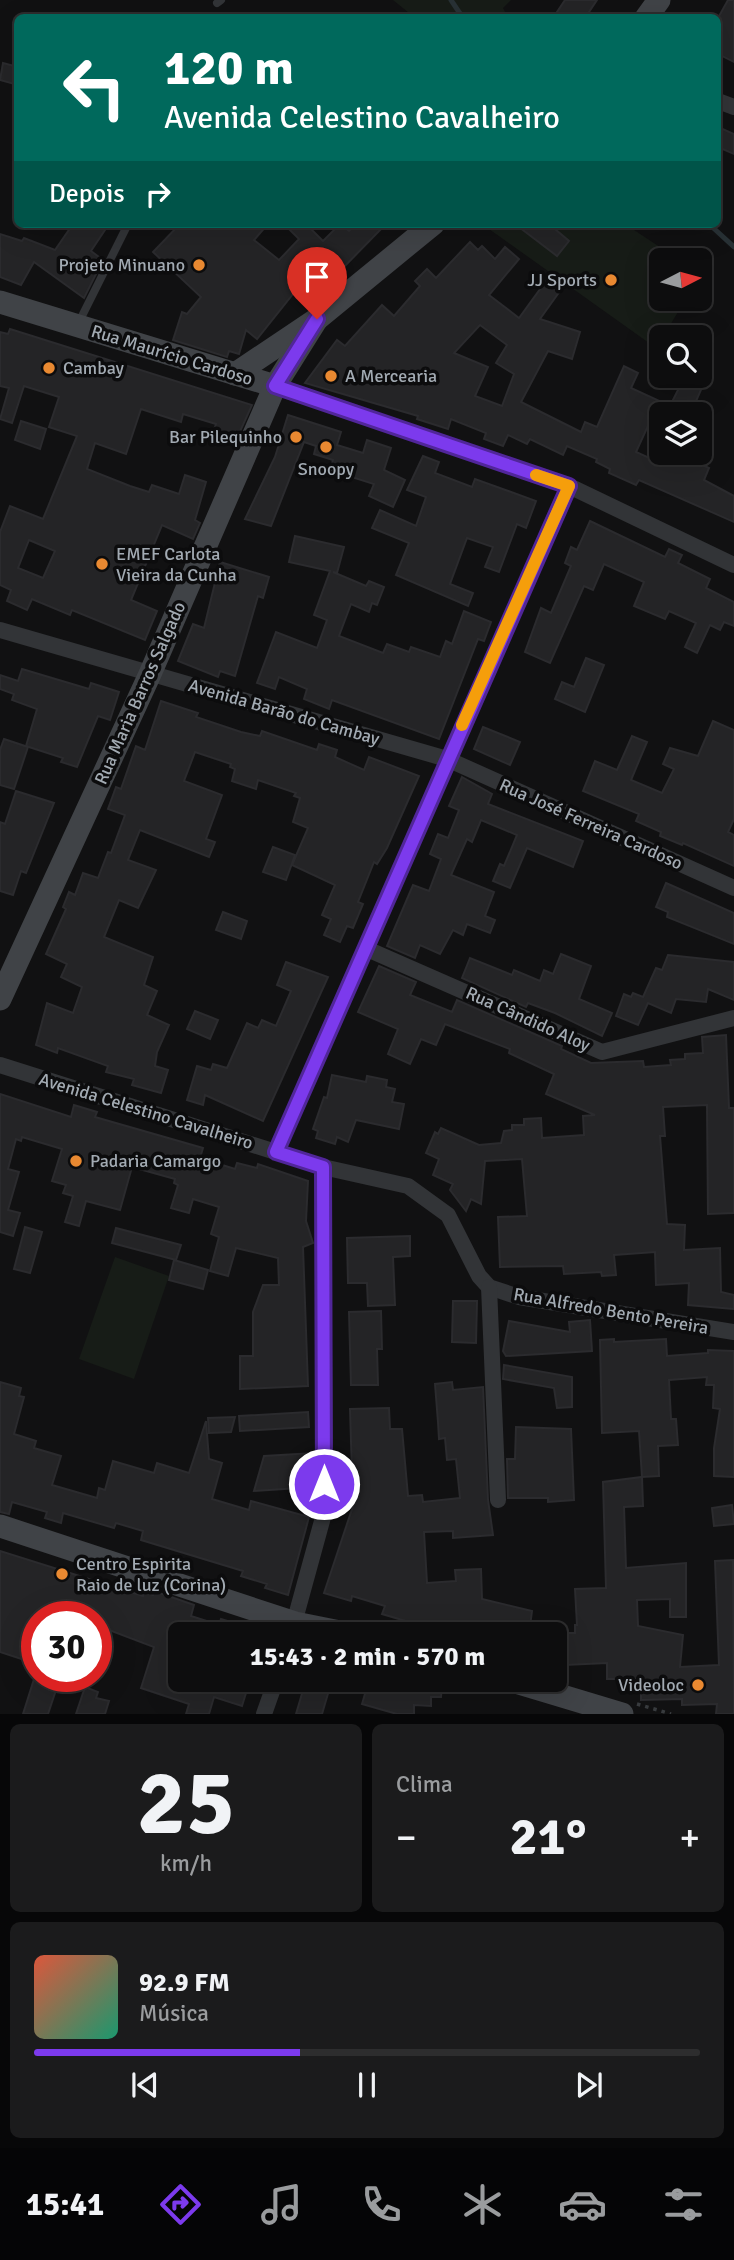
<!DOCTYPE html>
<html lang="pt">
<head>
<meta charset="utf-8">
<style>
	:root { --surface:#0d0d0e; --page:#1b1b1c; --text:#f1f3f6; --muted:#9a9c9e; --line:#2d2d2e; --accent:#7c3aed }
	body { margin:0; font-family:Signika,sans-serif; background:var(--page); color:var(--text); height:100vh; display:flex; flex-direction:column; font-size:26px; white-space:nowrap }
	* { box-sizing:border-box; margin:0 }
	p { font-size:23px; color:var(--muted) }
	.icon { flex:none; width:38px; height:38px; fill:none; stroke:currentColor; stroke-width:2; stroke-linecap:round; stroke-linejoin:round }
	.map { position:relative; height:1714px; overflow:hidden }
	.details { display:flex; flex-direction:column; gap:10px; padding:10px; background:#070708; flex:1 }
	.details>* { flex:none }
	.banner { position:absolute; left:14px; top:14px; width:707px; height:214px; border-radius:10px; box-shadow:0 7px 28px #0002,0 0 0 2px var(--line); background:#00695c; color:#fff; overflow:hidden }
	.needle { width:46px; rotate:84deg }
	.tools { position:absolute; left:649px; top:248px; display:grid; gap:14px }
	.tools a { display:grid; place-items:center; width:63px; height:63px; border-radius:10px; background:var(--surface); box-shadow:0 7px 28px #0002,0 0 0 2px var(--line); font-size:35px }
	.speed { position:absolute; left:21px; top:1601px; display:flex; gap:14px; font-size:35px; font-weight:700; text-align:center }
	.speed>* { display:grid; place-content:center; width:91px; height:91px; border-radius:50%; background:var(--surface); box-shadow:0 7px 28px #0002,0 0 0 2px var(--line); line-height:1 }
	.speed .limit { border:10px solid #d22; background:#fff; color:#111 }
	.pin { position:absolute; display:grid; place-items:center; width:60px; height:60px; color:#fff; margin:-72px -30px; border-radius:50% 50% 50% 0; rotate:-45deg; box-shadow:0 0 7px #0007 }
	.pin .icon { rotate:45deg }
	.me { position:absolute; width:77px; margin:-38px; rotate:0deg; stroke-linejoin:round; filter:drop-shadow(0 0 5px #0008) }
	.turn { display:flex; align-items:center; gap:24px; height:147px; padding:0 35px; font-size:32px }
	.turn .icon { width:91px; height:91px; stroke-width:2.5 }
	.turn b { display:block; font-size:49px; line-height:60px }
	.then { display:flex; align-items:center; height:66px; padding:0 35px; background:#0003; gap:14px; font-size:26px }
	.big { font-size:52px; font-weight:700; line-height:1.1 }
	.details .tile { flex:1; display:flex; flex-direction:column; justify-content:center; gap:10px; min-width:0; padding:0 24px; border-radius:10px; background:var(--page) }
	.details .dial { align-items:center; gap:0 }
	.dial b { font-size:91px; line-height:1 }
	.song { display:flex; align-items:center; gap:21px }
	.cover { width:84px; height:84px; border-radius:10px; background:linear-gradient(135deg,hsl(10 70% 55%),hsl(160 70% 35%)) }
	.played { height:7px; border-radius:4px; background:linear-gradient(90deg,var(--accent) 40%,var(--line) 40%) }
	.keys { display:flex; justify-content:space-around; direction:ltr }
	.heat { display:flex; justify-content:space-between; align-items:center; font-size:38px; direction:ltr }
	.details .tiles { flex:1; display:grid; gap:10px; grid-template-columns:1fr 1fr }
	.tile:last-child { grid-column:span 2 }
	.trip { position:absolute; left:168px; top:1622px; width:399px; height:70px; border-radius:10px; background:var(--surface); box-shadow:0 7px 28px #0002,0 0 0 2px var(--line); font-weight:700; line-height:70px; text-align:center }
	.tab-bar { display:flex; height:112px; justify-content:space-around; align-items:center; background:#050506; color:var(--muted) }
	.tab-bar .icon { width:49px; height:49px }
	.tab-bar .on { color:var(--accent) }
	.tab-bar b { font-size:32px; color:var(--text) }
	.map>svg:first-child { display:block }
	.green { fill:#171c17 }
	.lines { fill:none; stroke-linecap:round; stroke-linejoin:round }
	.stream { stroke:#283135; stroke-width:5 }
	.building { fill:#242426; stroke:#2b2b2e; stroke-width:2; fill-rule:evenodd }
	.path { stroke:#383b3e; stroke-width:3.5; stroke-dasharray:3.5 5; stroke-linecap:butt }
	.lane { stroke:#323437; stroke-width:8 }
	.street { stroke:#323437; stroke-width:16 }
	.secondary { stroke:#404347; stroke-width:23 }
	.route-casing { stroke:#51269a; stroke-width:18 }
	.route { stroke:#7c3aed; stroke-width:12 }
	.slow { stroke:#f59e0b; stroke-width:12 }
	.poi-dot { fill:#e98931; stroke:#0c0c0d; stroke-width:2.5 }
	.labels { text-anchor:middle; dominant-baseline:central; stroke-width:7; stroke-linejoin:round; paint-order:stroke }
	.poi-label { font-size:18px; fill:#a2aab2; stroke:#0c0c0d; text-anchor:start }
	.street-label { font-size:18px; fill:#a2aab2; stroke:#0c0c0d }
</style>
</head>
<body>
<div class="map">
<svg width="734" height="1714" viewBox="0 0 734 1714">
	<rect width="100%" height="100%" fill="#111112"/>
	<g class="green">
		<path d="M393,0H511L503,8L508,18L414,17Z"/>
		<path d="M482,224H625L681,261H662V299H686L656,348Z"/>
		<path d="M115,1257L169,1276L134,1379L79,1359Z"/>
	</g>
	<g class="lines">
		<g class="stream">
			<path d="M451,0L463,18"/>
			<path d="M709,224L734,247"/>
		</g>
	</g>
	<g class="building">
		<path d="M565,0H597L585,18H553Z"/>
		<path d="M728,0H734V62L718,54V18Z"/>
		<path d="M3,63L18,67V85L0,80Z"/>
		<path d="M718,127L734,134V154L718,147Z"/>
		<path d="M73,224H109L91,251L103,260L84,298L34,262L21,285L0,277V234L22,241L24,238L55,250Z"/>
		<path d="M180,224H268L254,240L279,260L299,239L284,224H306L323,241L340,224L349,231L357,224H386L336,275L327,267L314,279L309,274L257,339L246,330L239,354L229,351L227,357L173,340L182,312L187,314L201,297L153,252Z"/>
		<path d="M515,224H549L569,241L557,256Z"/>
		<path d="M470,242L478,250L482,246L495,259L505,247L519,259L489,295L519,318L546,281L560,291L540,319L580,332L572,359L548,351L521,402L581,432L585,422L597,427L624,366L638,373L631,388L670,406L685,376H707L690,415H653L636,452L667,466L673,453H677L709,468L704,480L734,496V522L639,480L636,485L609,473L610,469L596,462L597,459L567,446L563,455L530,439L527,444L508,435L503,446L484,439L486,433L451,419L448,429L417,419L418,416L305,383L337,340L345,346L382,305L394,316L420,286L415,281L427,269L436,278ZM480,325L507,345L496,363L514,374L502,406L475,396L488,367L454,353Z"/>
		<path d="M10,329L252,405L237,438L214,430L216,424L183,414L181,422L141,409L126,454L95,443L87,469L130,486L149,492L152,485L179,494L185,475L206,482L195,520L200,523L193,539L162,525L131,600L157,611L145,640L72,610L70,615L32,599L27,610L7,601L11,590L0,585V532L10,506L43,519L77,436L49,427L59,397L24,386L12,423L0,419L9,388L0,386V332L8,334ZM29,540L55,551L43,578L18,568Z"/>
		<path d="M288,415L341,432L337,445L363,453L367,440L391,448L384,470L405,480L393,507L369,496L374,484L330,470L333,460L314,454L316,446L304,442L271,526L245,519L275,457Z"/>
		<path d="M21,421L46,429L40,449L15,440Z"/>
		<path d="M423,456L439,462L435,473L472,487L475,479L536,501L526,528L517,524L499,572L485,567L493,547L467,538L450,584L473,593L468,606L396,575L409,543L372,528L380,510L416,526L426,497L407,490Z"/>
		<path d="M590,521L665,557L669,549L682,555L678,563L710,579L706,588L734,602V626L724,622L720,630L710,625L697,653L685,647L696,623L669,611L665,619L634,606L644,582L604,564L593,590L584,586L550,663L525,652L541,608L551,613L571,566L565,563L571,547L577,550Z"/>
		<path d="M295,536L344,547L337,573L333,572L366,586L369,581L384,587L377,605L372,603L369,612L351,604L339,636L383,653L387,644L409,652L411,647L440,657L446,641L452,644L464,611L491,622L484,641L478,639L439,739L332,700L329,709L304,699L307,689L279,677L275,689L257,683L276,632L317,648L327,620L314,615L330,571L289,562Z"/>
		<path d="M220,562L269,577L263,598L258,596L235,676L220,671L218,677L178,661L193,624L204,628Z"/>
		<path d="M586,658L604,665L585,712L555,699L562,682L574,687Z"/>
		<path d="M22,669L89,689L91,683L119,692L110,720L98,716L77,767L61,762L63,758L26,746L37,709L12,700L14,694L0,689V675L18,681Z"/>
		<path d="M161,701L198,713L196,717L241,732L260,736L262,731L317,750L319,744L337,750L335,757L364,770L369,757L419,776L387,848L377,864L374,862L358,902L363,904L353,928L347,926L340,942L324,935L331,919L322,915L335,885L292,865L308,828L293,822L300,798L294,796L296,793L258,780L256,789L232,781L235,769L230,767L231,764L195,752L184,781L222,795L206,839L215,842L209,857L140,830L128,860L156,870L138,908L119,900L104,937L153,957L144,985L157,991L147,1015L169,1025L157,1052L155,1066L168,1070L161,1093L132,1085L134,1079L106,1072L108,1066L58,1048L57,1053L36,1045L47,1003L73,1013L82,987L61,977L67,964L46,954L66,909L63,907L69,892L75,895L83,873L98,878L108,852L111,853L125,815L108,809L116,787L121,789L136,746L145,750Z"/>
		<path d="M713,721L734,730V819L728,832L734,835V866L683,843L682,845L660,836L661,832L636,821L639,814L583,791L595,761L617,770L632,736L647,742L631,780L662,793L674,769L663,764L670,748L698,756Z"/>
		<path d="M483,727L520,742L510,765L474,749Z"/>
		<path d="M4,739L28,747L14,789L0,785V750Z"/>
		<path d="M462,777L492,794L488,804L583,841L573,867L527,848L510,888L493,881L500,864L504,866L517,835L481,820L472,842L467,839L451,875L494,892L485,916L495,920L490,933L467,924L463,935L453,930L440,954L420,945L415,958L387,946L413,885L429,891L441,859L430,854L438,834L448,838L459,810L449,806Z"/>
		<path d="M16,791L54,803L26,873L21,871L13,895L0,891V822L5,824Z"/>
		<path d="M273,847L295,855L286,880L263,872Z"/>
		<path d="M666,883L734,913V944L667,917L668,912L656,907Z"/>
		<path d="M223,912L247,921L241,939L216,930Z"/>
		<path d="M561,954L591,966L579,999L612,1013L602,1036L555,1013L528,1003L526,1007L462,978L470,958L512,975L514,970L540,981L544,970L553,974Z"/>
		<path d="M668,955L734,962V1000L708,989L706,1002L676,999L671,1013L648,1003L638,1025L616,1016L624,994L631,997L633,993L643,997L656,968L662,970Z"/>
		<path d="M286,962L328,977L263,1121L205,1095L203,1105L187,1100L197,1066L211,1070L213,1064L227,1068L247,1023L258,1028L262,1020L276,1026L291,991L277,985Z"/>
		<path d="M379,966L416,982L410,995L452,1012L457,1000L562,1046L561,1049L591,1063L643,1061L644,1067L671,1065L670,1060L685,1059V1054L703,1053L702,1037L726,1035L729,1108H734V1213L708,1214L707,1105L663,1107L665,1136H660L667,1224L685,1225L684,1250L720,1248L721,1292L734,1295V1309L688,1305L689,1283L656,1285L655,1252L614,1255L616,1275L602,1276L601,1272L564,1274L563,1266L500,1267L498,1217L527,1216L522,1159L485,1161L481,1204L471,1199L466,1211L450,1190L453,1184L433,1175L439,1159L426,1153L435,1132L438,1134L441,1128L479,1145L501,1143L504,1131L512,1130V1125H524V1119L541,1118L542,1138L584,1135L583,1116L595,1115L546,1094L554,1074L509,1053L510,1049L445,1024L436,1045L421,1039L410,1064L388,1054L398,1029L358,1012Z"/>
		<path d="M195,1011L218,1020L210,1039L187,1029Z"/>
		<path d="M332,1075L366,1082L367,1076L387,1080L386,1087L395,1089L392,1102L404,1104L399,1129L356,1120L348,1142L337,1137L335,1144L316,1138L318,1131L313,1129L324,1097L327,1098Z"/>
		<path d="M0,1094L71,1117L74,1105L97,1112L95,1117L203,1148L200,1158L235,1169L237,1163L257,1168L258,1164L308,1181L306,1221L313,1243L303,1247L308,1386L240,1389V1356H253V1312L263,1285H279L278,1258L236,1248L228,1276L210,1271L219,1237L211,1234L219,1207L193,1199L189,1213L171,1208L178,1185L174,1183L175,1179L132,1167L120,1210L86,1201L79,1226L65,1222L73,1196L63,1193L66,1185L52,1181L62,1149L22,1137L21,1141L16,1139L8,1169L19,1172L8,1210L20,1213L13,1236L0,1232Z"/>
		<path d="M25,1227L42,1232L30,1273L14,1269Z"/>
		<path d="M116,1228L181,1245L176,1260L112,1243Z"/>
		<path d="M410,1236V1256L393,1257L395,1305L368,1306L367,1283H348L347,1238Z"/>
		<path d="M174,1260L208,1270L203,1289L169,1280Z"/>
		<path d="M453,1301H477L476,1343L452,1342Z"/>
		<path d="M381,1311L382,1349H377L378,1385H351L349,1312Z"/>
		<path d="M590,1320L592,1351L506,1356L503,1351L509,1321L570,1332L569,1322Z"/>
		<path d="M614,1339V1342L666,1339L667,1356L708,1353V1350L734,1351V1477L714,1476V1448L720,1409L713,1408L714,1385H706L707,1377L669,1380L671,1419H676L678,1445L658,1446L659,1476L642,1477L639,1431L602,1433L600,1340Z"/>
		<path d="M504,1365L572,1377V1407L557,1408L554,1388L503,1379Z"/>
		<path d="M0,1382L21,1388L19,1396L24,1397L14,1434L36,1441L34,1448L61,1456L52,1485L97,1498L99,1488L105,1490L113,1461L154,1473L157,1463L189,1473L206,1421L209,1459L222,1463L212,1499L249,1510L251,1501L309,1517L288,1595L265,1588L267,1584L241,1576L243,1571L141,1540L143,1531L116,1523L114,1528L63,1513L61,1523L45,1518L47,1512L12,1502L9,1514L0,1512Z"/>
		<path d="M452,1382L453,1390L483,1387L488,1500L493,1535L453,1538V1531L424,1532L427,1583L456,1581L455,1570L481,1569L482,1599L532,1611L529,1634H437L425,1631L426,1627L382,1614L385,1606L352,1596L351,1601L324,1593L353,1506L350,1409L389,1408L390,1429H402L408,1496L422,1495L423,1502L460,1498L456,1459L447,1460L445,1438L439,1439L438,1422L435,1384Z"/>
		<path d="M308,1412L309,1427L240,1431L239,1416Z"/>
		<path d="M235,1417L231,1432L209,1433L208,1418Z"/>
		<path d="M516,1427L571,1429L574,1500L548,1502V1498H508L507,1459H515Z"/>
		<path d="M314,1453V1487L254,1491L264,1456Z"/>
		<path d="M642,1477L643,1506L624,1507L626,1568L686,1563V1617H670V1599L637,1600L638,1626L683,1635L680,1667L719,1665L715,1561L733,1560L734,1714H716L717,1704L682,1705V1699L641,1700V1679H607V1663L565,1665V1659H555V1633H575V1625H577L575,1589L606,1588L603,1482Z"/>
		<path d="M732,1505L734,1524L714,1526L712,1508Z"/>
		<path d="M0,1551L143,1596L144,1592L153,1595L154,1591L194,1605L191,1616L219,1625L221,1619L260,1631L259,1634H180V1649L171,1680H250L242,1706L214,1697L209,1714H186L189,1704L141,1688L154,1647L96,1625V1617L55,1606L52,1617H37V1664L0,1652Z"/>
		<path d="M35,1676L59,1681L48,1714H23Z"/>
		<path d="M306,1680H332L322,1714H296Z"/>
		<path d="M369,1680L442,1682L441,1697H431V1706L414,1705V1714H397L362,1704Z"/>
		<path d="M85,1687L98,1692L96,1698L109,1701L105,1714H76Z"/>
	</g>
	<g class="lines">
		<g class="path">
			<path d="M367,1623L406,1634"/>
			<path d="M637,1704L671,1714"/>
		</g>
		<g class="lane">
			<path d="M217,3L221,0"/>
			<path d="M78,324L128,224"/>
		</g>
		<g class="street">
			<path d="M718,101L734,107"/>
			<path d="M275,386L569,486L734,565"/>
			<path d="M0,630L447,759L734,888"/>
			<path d="M367,949L602,1052L734,1018"/>
			<path d="M0,1065L323,1167L408,1186L448,1215L479,1276L489,1287L519,1297L734,1332"/>
			<path d="M276,1152L569,486"/>
			<path d="M489,1287L498,1500"/>
			<path d="M291,1634L325,1510L323,1167"/>
			<path d="M264,1714L276,1680"/>
		</g>
		<g class="secondary">
			<path d="M646,18L659,0"/>
			<path d="M0,302L275,386"/>
			<path d="M235,374L317,319L433,224"/>
			<path d="M0,999L150,674L275,386L317,319"/>
			<path d="M0,1526L295,1623L350,1634"/>
			<path d="M509,1680L622,1714"/>
		</g>
	</g>
	<g class="lines">
		<defs>
			<path id="route" d="M317,319L275,386L569,486L276,1152L323,1167L324,1484"/>
		</defs>
		<use href="#route" class="route-casing"/>
		<use href="#route" class="route"/>
		<path class="slow" d="M462,725L569,486L536,475"/>
	</g>
	<g class="poi-dot">
		<circle cx="199" cy="265" r="7"/>
		<circle cx="611" cy="280" r="7"/>
		<circle cx="49" cy="368" r="7"/>
		<circle cx="331" cy="376" r="7"/>
		<circle cx="296" cy="437" r="7"/>
		<circle cx="326" cy="447" r="7"/>
		<circle cx="102" cy="564" r="7"/>
		<circle cx="76" cy="1161" r="7"/>
		<circle cx="62" cy="1574" r="7"/>
		<circle cx="698" cy="1685" r="7"/>
	</g>
	<g class="labels">
		<g class="poi-label">
			<text x="185" y="265" text-anchor="end">Projeto Minuano</text>
			<text x="597" y="280" text-anchor="end">JJ Sports</text>
			<text x="63" y="368">Cambay</text>
			<text x="345" y="376">A Mercearia</text>
			<text x="282" y="437" text-anchor="end">Bar Pilequinho</text>
			<text x="326" y="469" text-anchor="middle">Snoopy</text>
			<text x="116" y="554">EMEF Carlota<tspan x="116" dy="21">Vieira da Cunha</tspan></text>
			<text x="90" y="1161">Padaria Camargo</text>
			<text x="76" y="1564">Centro Espirita<tspan x="76" dy="21">Raio de luz (Corina)</tspan></text>
			<text x="684" y="1685" text-anchor="end">Videoloc</text>
		</g>
		<g class="street-label">
			<text transform="translate(172 355) rotate(17)">Rua Maurício Cardoso</text>
			<text transform="translate(140 693) rotate(-66)">Rua Maria Barros Salgado</text>
			<text transform="translate(284 712) rotate(16)">Avenida Barão do Cambay</text>
			<text transform="translate(591 824) rotate(24)">Rua José Ferreira Cardoso</text>
			<text transform="translate(528 1019) rotate(24)">Rua Cândido Aloy</text>
			<text transform="translate(146 1111) rotate(17)">Avenida Celestino Cavalheiro</text>
			<text transform="translate(611 1311) rotate(10)">Rua Alfredo Bento Pereira</text>
		</g>
	</g>
</svg>
<div class="tools">
<a><svg class="needle" viewBox="-14 -14 28 28"><path d="M0-13l5 13h-10z" fill="#e53935"/><path d="M0 13l5-13h-10z" fill="#9a9c9e"/></svg></a>
<a><svg class="icon" aria-label="search" viewBox="0 0 24 24"><circle cx="10" cy="10" r="6"/><path d="M15 15l6 6"/></svg></a>
<a><svg class="icon" aria-label="layers" viewBox="0 0 24 24"><path d="M12 4l9 5-9 5-9-5zM3 14l9 5 9-5"/></svg></a>
</div>
<div class="speed"><div class="limit">30</div></div>
<div class="pin" style="left:317px;top:319px;background:#d93025"><svg class="icon" aria-label="arrive" viewBox="0 0 24 24"><path d="M6 21V4h12l-3 4 3 4H6"/></svg></div>
<svg class="me" style="left:324px;top:1484px" viewBox="-20 -20 40 40"><circle r="17" fill="#7c3aed" stroke="#fff" stroke-width="3"/><path d="M0-11L8 9 0 5-8 9z" fill="#fff"/></svg>
<div class="trip">15:43 · 2 min · 570 m</div>
<div class="banner">
<div class="turn"><svg class="icon" aria-label="left" viewBox="0 0 24 24"><path d="M17 20v-9H6M10 6l-5 5 5 5"/></svg><div><b>120 m</b>Avenida Celestino Cavalheiro</div></div>
<div class="then">Depois<svg class="icon" aria-label="right" viewBox="0 0 24 24"><path d="M7 20v-9h11M14 6l5 5-5 5"/></svg></div>
</div>
</div>
<section class="details">
<div class="tiles">
<div class="tile dial"><b>25</b><p>km/h</p></div>
<div class="tile"><p>Clima</p>
<div class="heat"><a>−</a><b class="big">21°</b><a>+</a></div>
</div>
<div class="tile">
<div class="song"><i class="cover"></i><div><b>92.9 FM</b><p>Música</p></div></div>
<div class="played"></div>
<div class="keys"><svg class="icon" aria-label="previous" viewBox="0 0 24 24"><path d="M18 5L8 12l10 7zM5 5v14"/></svg><svg class="icon" aria-label="pause" viewBox="0 0 24 24"><path d="M8 5v14M16 5v14"/></svg><svg class="icon" aria-label="next" viewBox="0 0 24 24"><path d="M6 5l10 7-10 7zM19 5v14"/></svg></div>
</div>
</div>
</section>
<nav class="tab-bar">
<b>15:41</b>
<svg class="icon on" aria-label="directions" viewBox="0 0 24 24"><path d="M12 3l9 9-9 9-9-9zM9 14v-3h6M13 9l2 2-2 2"/></svg>
<svg class="icon" aria-label="music" viewBox="0 0 24 24"><path d="M9 18V5l10-2v13"/><circle cx="6" cy="18" r="3"/><circle cx="16" cy="16" r="3"/></svg>
<svg class="icon" aria-label="phone" viewBox="0 0 24 24"><path d="M5 4h4l2 5-3 2q2 4 5 5l2-3 5 2v4C11 20 4 13 5 4z"/></svg>
<svg class="icon" aria-label="climate" viewBox="0 0 24 24"><path d="M12 3v18M4 7l16 10M4 17L20 7"/></svg>
<svg class="icon" aria-label="car" viewBox="0 0 24 24"><path d="M5 17H2v-5l4-1 3-4h7l3 4 3 1v5h-3M9 17h6M6 11h13"/><circle cx="7" cy="17" r="2"/><circle cx="17" cy="17" r="2"/></svg>
<svg class="icon" aria-label="filters" viewBox="0 0 24 24"><path d="M4 7h16M4 17h16"/><circle cx="9" cy="7" r="2"/><circle cx="15" cy="17" r="2"/></svg>
</nav>
</body>
</html>
